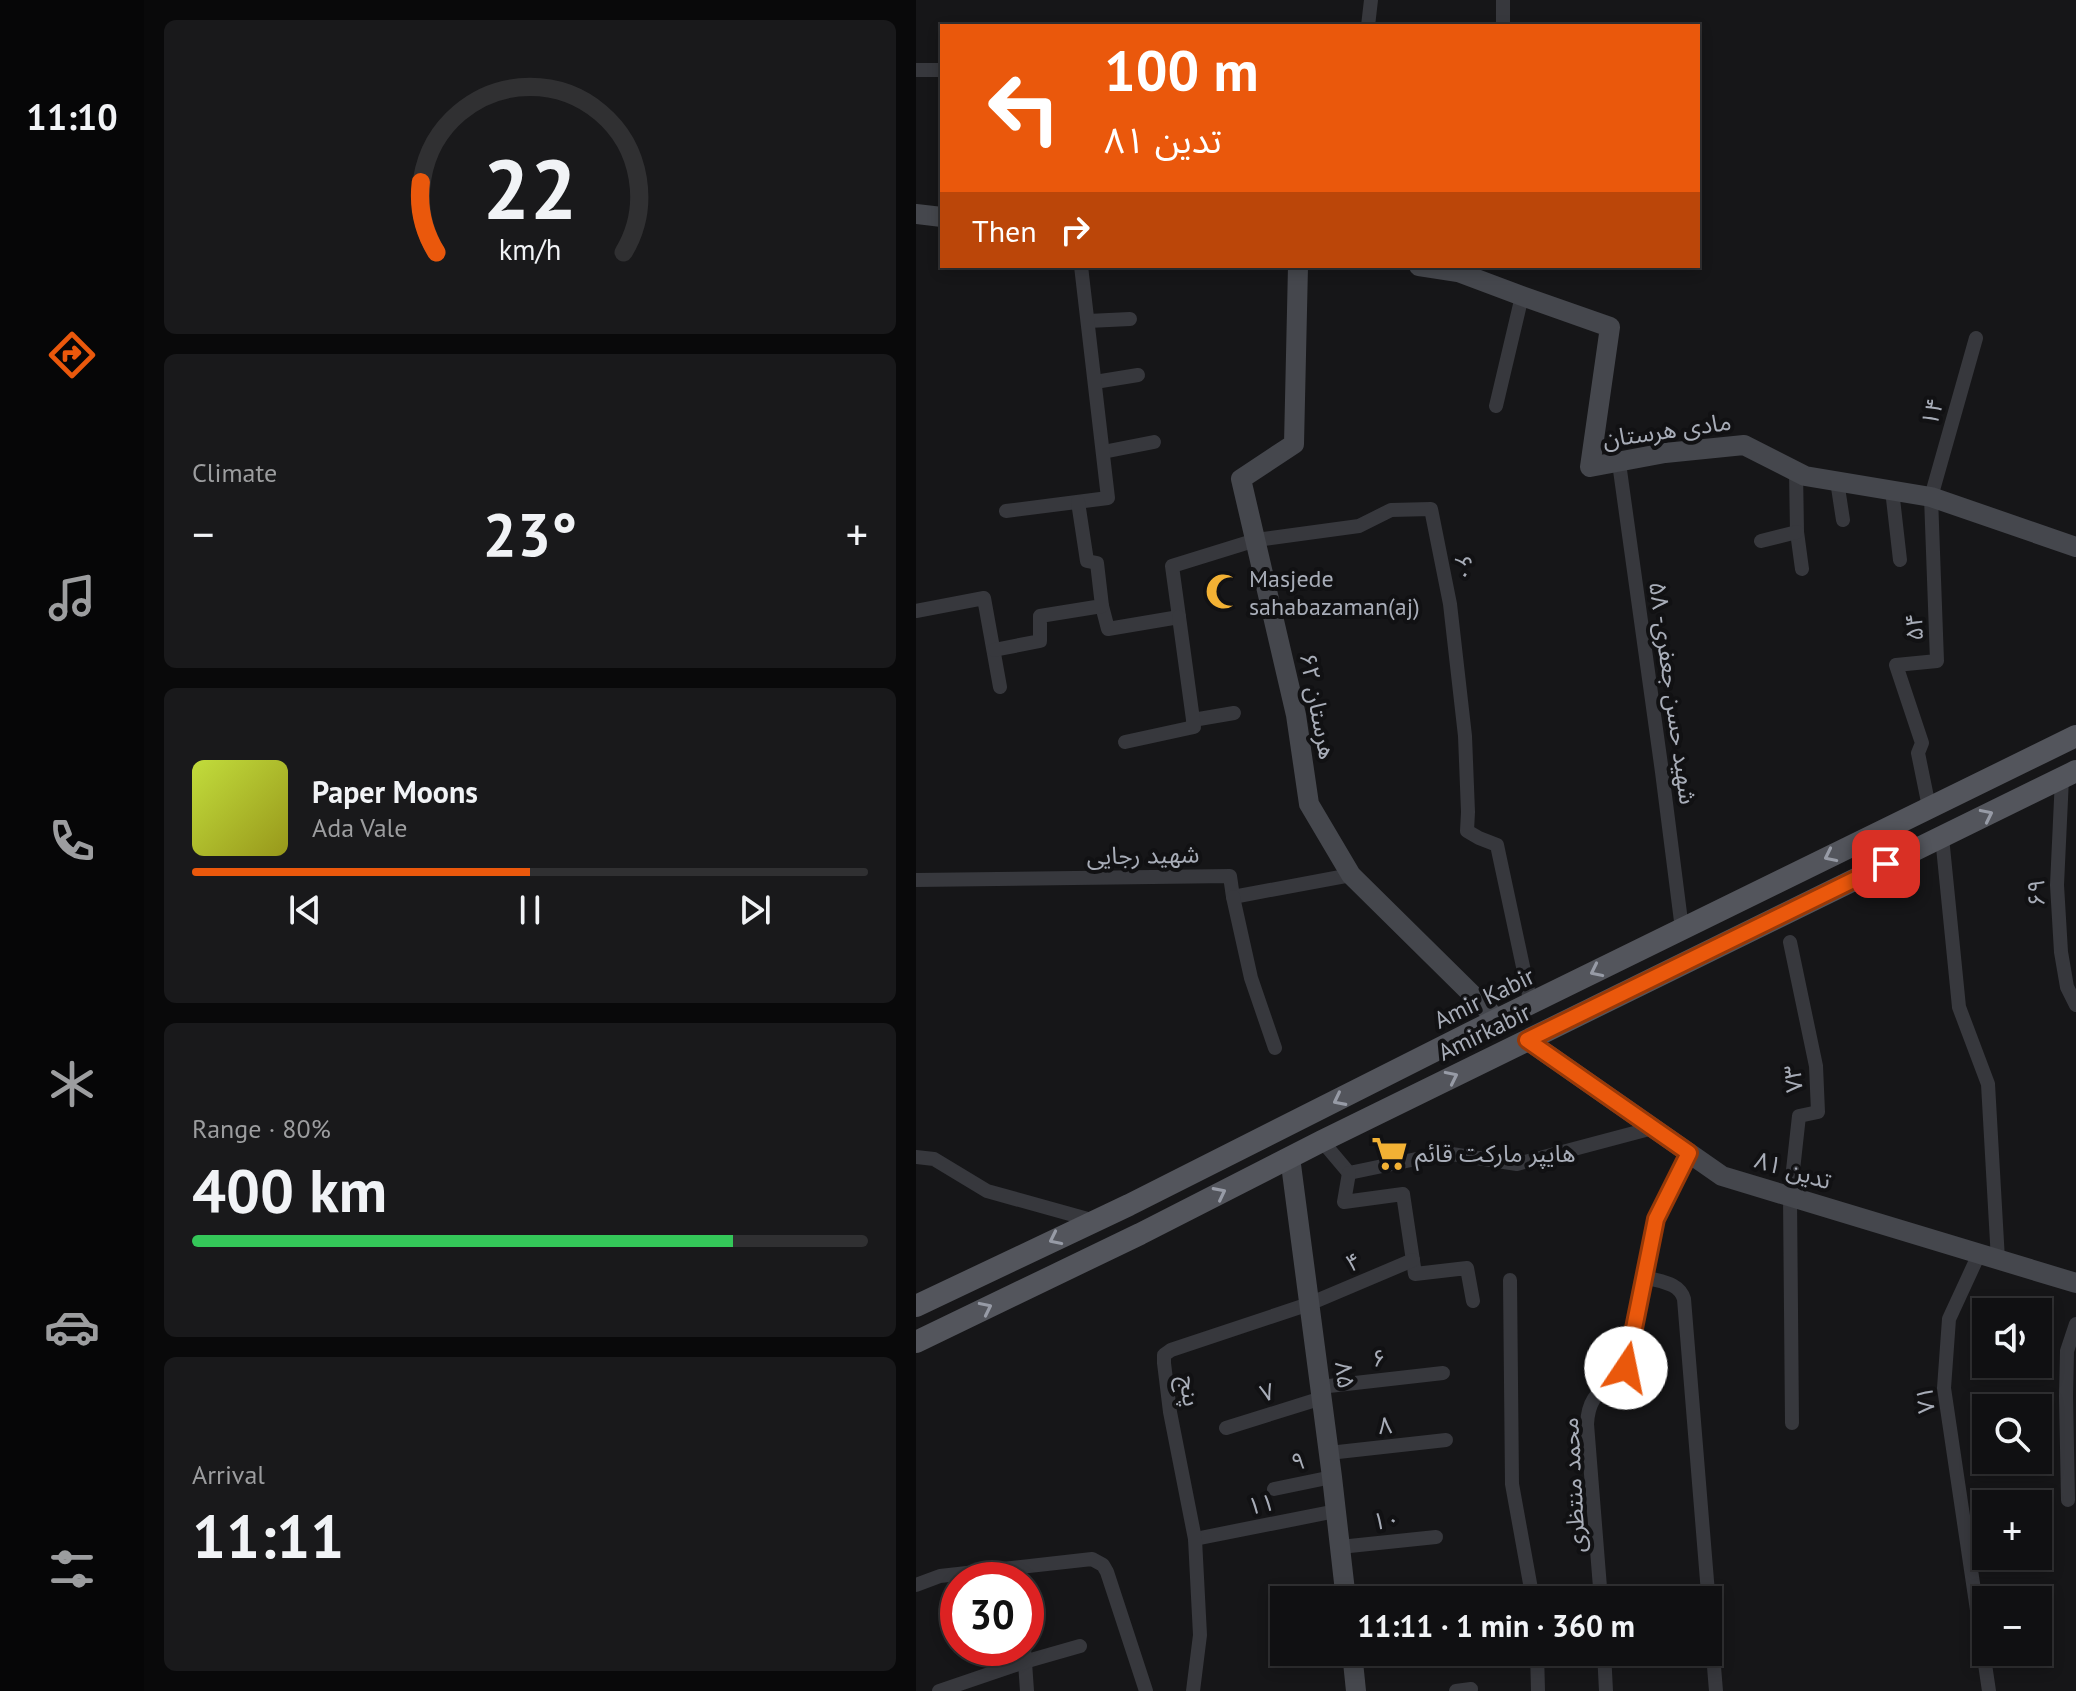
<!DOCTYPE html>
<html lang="en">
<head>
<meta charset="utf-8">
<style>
	:root { --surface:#101012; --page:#19191b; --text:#f1f3f6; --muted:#9c9d9f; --line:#303032; --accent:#ea580c }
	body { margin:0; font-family:"PT Sans","Noto Sans Arabic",sans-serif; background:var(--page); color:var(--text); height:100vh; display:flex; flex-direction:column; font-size:30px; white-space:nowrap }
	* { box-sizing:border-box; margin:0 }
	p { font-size:26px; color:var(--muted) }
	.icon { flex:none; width:44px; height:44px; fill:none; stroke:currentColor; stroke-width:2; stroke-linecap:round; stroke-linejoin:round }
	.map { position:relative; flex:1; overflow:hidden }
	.details { display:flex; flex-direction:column; gap:20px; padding:20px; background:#09090a; width:772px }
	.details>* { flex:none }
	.banner { position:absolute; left:24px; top:24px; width:760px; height:244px; border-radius:0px; box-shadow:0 4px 12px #0003,0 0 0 2px var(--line); background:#ea580c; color:#fff; overflow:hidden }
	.buttons { position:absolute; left:1056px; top:1298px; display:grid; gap:16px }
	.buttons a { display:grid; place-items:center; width:80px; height:80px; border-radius:0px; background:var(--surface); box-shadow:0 4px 12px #0003,0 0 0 2px var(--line); font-size:40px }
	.speed { position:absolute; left:24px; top:1562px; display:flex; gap:16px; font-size:40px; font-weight:700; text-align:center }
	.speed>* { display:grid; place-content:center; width:104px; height:104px; border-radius:50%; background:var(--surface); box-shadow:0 4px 12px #0003,0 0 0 2px var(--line); line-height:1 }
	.speed .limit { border:12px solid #d22; background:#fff; color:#111 }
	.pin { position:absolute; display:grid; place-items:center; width:68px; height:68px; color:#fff; margin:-34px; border-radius:16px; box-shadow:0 4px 12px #0006 }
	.me { position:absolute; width:88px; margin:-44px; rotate:11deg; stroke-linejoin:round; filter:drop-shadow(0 0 6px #0008) }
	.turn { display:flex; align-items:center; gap:28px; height:168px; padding:0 32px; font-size:36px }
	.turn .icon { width:104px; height:104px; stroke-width:2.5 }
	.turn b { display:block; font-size:56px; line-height:68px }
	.then { display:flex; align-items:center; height:76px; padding:0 32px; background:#0003; gap:16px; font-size:30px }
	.big { font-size:60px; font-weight:700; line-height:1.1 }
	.details .widget { flex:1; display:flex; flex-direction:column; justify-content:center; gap:12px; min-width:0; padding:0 28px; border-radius:12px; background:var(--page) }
	.details .dial { align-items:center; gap:0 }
	.dial svg { height:208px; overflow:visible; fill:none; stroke:var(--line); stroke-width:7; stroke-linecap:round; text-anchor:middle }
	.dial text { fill:var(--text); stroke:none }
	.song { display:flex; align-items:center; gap:24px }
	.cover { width:96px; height:96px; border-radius:12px; background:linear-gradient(135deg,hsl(70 70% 55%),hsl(60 70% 35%)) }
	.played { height:8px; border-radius:4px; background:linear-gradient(90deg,var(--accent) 50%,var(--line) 50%) }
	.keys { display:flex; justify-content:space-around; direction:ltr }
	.heat { display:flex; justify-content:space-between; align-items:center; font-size:44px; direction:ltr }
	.charge { height:12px; border-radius:6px; background:linear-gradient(90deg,#34c759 80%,var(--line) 0) }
	.trip { position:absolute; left:354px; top:1586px; width:452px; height:80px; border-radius:0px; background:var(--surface); box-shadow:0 4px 12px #0003,0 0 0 2px var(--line); font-weight:700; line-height:80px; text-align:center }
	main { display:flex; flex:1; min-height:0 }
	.tab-bar { display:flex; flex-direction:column; width:144px; justify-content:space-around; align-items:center; background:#060607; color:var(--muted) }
	.tab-bar .icon { width:56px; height:56px }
	.tab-bar .active { color:var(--accent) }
	.tab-bar b { font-size:36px; color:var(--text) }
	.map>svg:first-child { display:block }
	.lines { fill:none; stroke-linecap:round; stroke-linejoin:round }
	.street { stroke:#37383d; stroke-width:14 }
	.secondary { stroke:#45474d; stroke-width:20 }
	.primary { stroke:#53555c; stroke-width:22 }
	.oneway { stroke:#979ba6 }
	.route-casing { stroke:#983908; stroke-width:20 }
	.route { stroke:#ea580c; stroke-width:14 }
	.labels { text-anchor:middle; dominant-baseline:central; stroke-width:8; stroke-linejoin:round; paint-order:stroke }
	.street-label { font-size:24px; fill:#a8adb8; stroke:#111113 }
	.poi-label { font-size:24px; fill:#a8adb8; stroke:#111113; text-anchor:start }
</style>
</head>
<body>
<main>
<nav class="tab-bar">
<b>11:10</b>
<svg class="icon active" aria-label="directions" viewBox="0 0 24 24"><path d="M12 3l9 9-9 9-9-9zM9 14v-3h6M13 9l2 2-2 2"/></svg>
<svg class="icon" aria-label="music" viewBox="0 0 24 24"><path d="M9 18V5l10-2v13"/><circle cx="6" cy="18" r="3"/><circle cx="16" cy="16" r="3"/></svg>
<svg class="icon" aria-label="phone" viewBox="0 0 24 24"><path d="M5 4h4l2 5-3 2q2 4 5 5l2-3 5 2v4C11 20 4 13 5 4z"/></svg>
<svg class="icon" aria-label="climate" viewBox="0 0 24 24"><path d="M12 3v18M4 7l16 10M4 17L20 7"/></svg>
<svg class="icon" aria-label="car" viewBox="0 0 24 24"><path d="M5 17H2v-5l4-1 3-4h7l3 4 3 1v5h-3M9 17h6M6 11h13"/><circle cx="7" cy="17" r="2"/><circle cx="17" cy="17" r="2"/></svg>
<svg class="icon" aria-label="filters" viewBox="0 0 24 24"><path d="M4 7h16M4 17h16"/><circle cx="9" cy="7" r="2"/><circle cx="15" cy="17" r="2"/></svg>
</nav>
<section class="details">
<div class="widget dial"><svg viewBox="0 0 100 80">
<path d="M14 69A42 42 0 1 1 86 69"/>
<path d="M14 69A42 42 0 0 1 8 42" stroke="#ea580c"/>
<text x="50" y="56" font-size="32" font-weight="700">22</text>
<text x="50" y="72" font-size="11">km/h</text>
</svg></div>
<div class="widget"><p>Climate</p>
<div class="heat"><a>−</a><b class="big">23°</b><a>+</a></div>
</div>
<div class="widget">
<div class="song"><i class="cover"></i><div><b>Paper Moons</b><p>Ada Vale</p></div></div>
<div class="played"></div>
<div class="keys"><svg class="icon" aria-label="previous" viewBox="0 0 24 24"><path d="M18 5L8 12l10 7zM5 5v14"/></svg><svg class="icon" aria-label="pause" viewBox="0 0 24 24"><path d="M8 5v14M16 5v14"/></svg><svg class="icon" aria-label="next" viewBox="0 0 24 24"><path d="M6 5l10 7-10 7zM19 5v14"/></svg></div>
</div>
<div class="widget"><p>Range · 80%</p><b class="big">400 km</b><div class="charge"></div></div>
<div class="widget"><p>Arrival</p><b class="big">11:11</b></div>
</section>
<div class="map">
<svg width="1160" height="1691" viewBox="0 0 1160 1691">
	<rect width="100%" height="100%" fill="#161618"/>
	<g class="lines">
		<g class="street">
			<path d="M452,26L455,0"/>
			<path d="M587,26V0"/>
			<path d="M0,70H26"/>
			<path d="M172,321L214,319"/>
			<path d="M179,382L222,375"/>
			<path d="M580,406L606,296"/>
			<path d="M187,452L238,442"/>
			<path d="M703,463L746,772L766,929"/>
			<path d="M880,471L881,532L886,569"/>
			<path d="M921,481L927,520"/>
			<path d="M976,490L984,560"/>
			<path d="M90,511L192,498L165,266"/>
			<path d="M845,541L881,532"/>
			<path d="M186,606L192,629L263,617L256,566L340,540L443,526L475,510L515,509L534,604L549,736L552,812L551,831L563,838L581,845L615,1004"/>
			<path d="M0,611L68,598L84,687"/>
			<path d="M78,650L124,641V616L186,606L181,563L171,561L162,502"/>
			<path d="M277,720L318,713"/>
			<path d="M209,742L278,727L263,617"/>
			<path d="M1146,778L1141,885L1145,952L1151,987L1160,1005"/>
			<path d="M1013,807L1002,753L1006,743L980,665L1021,661L1015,497L1060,338"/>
			<path d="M1026,837L1043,1007L1072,1084L1082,1260"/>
			<path d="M0,880L314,876L317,897L435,875"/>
			<path d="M317,897L335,978L359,1048"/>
			<path d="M874,942L900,1066L902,1112L883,1116L874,1197L876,1423"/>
			<path d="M406,1141L433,1173L529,1153L601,1164L737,1128"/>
			<path d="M0,1157L18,1159L71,1191L179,1221"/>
			<path d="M433,1173L428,1202L487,1194L499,1274L551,1268L557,1301"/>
			<path d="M1063,1254L1033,1319L1028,1388L1073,1691"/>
			<path d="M729,1277C744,1282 763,1282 768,1299L800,1691"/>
			<path d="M594,1280L596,1484L617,1600"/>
			<path d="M404,1387L527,1373"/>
			<path d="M310,1428L406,1398"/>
			<path d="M413,1453L530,1440"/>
			<path d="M358,1489L416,1477"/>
			<path d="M1152,1500L1150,1396L1151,1351L1160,1324"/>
			<path d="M279,1539L420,1511"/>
			<path d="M424,1547L520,1537"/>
			<path d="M0,1585L24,1576L176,1559L187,1565L191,1572L230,1691"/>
			<path d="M685,1600L671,1424C673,1389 691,1391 710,1368L740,1219L773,1153"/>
			<path d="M108,1648L111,1691"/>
			<path d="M621,1652L622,1691"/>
			<path d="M688,1652L690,1691"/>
			<path d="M23,1691L108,1662L164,1646"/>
			<path d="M277,1691L284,1635L279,1539L254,1412L248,1363V1355L255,1350L393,1304L497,1260"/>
			<path d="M540,1691L555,1689"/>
		</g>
		<g class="secondary">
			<path d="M0,214L26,217"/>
			<path d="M382,266L378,444L325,479L380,715L393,804L435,875L582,1020"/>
			<path d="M503,266L542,272L606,296L694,327L674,467L749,453L828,445L889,476L1015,497L1160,547"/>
			<path d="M611,1040L806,1176L1160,1283"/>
			<path d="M374,1157L416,1477L430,1600"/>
			<path d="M436,1652L440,1691"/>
		</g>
		<g class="primary">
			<path d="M0,1306L213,1205L554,1033L1160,736"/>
			<path d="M0,1342L224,1234L406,1141L1160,771"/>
		</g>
	</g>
	<defs><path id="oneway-chevron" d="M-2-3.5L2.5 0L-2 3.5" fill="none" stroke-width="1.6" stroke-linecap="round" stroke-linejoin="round" transform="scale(2)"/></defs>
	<g class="oneway">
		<use href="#oneway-chevron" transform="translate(1071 815) rotate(-26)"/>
		<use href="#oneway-chevron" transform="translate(914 856) rotate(154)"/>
		<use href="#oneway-chevron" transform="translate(680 971) rotate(154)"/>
		<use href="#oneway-chevron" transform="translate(536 1077) rotate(-26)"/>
		<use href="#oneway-chevron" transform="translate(423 1100) rotate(153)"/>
		<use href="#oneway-chevron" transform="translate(304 1193) rotate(-27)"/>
		<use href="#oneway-chevron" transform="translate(139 1239) rotate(154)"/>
		<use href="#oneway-chevron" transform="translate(70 1308) rotate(-26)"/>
	</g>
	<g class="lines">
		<defs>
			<path id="route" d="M710,1368L740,1219L773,1153L611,1040L970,864"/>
		</defs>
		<use href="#route" class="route-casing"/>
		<use href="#route" class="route"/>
	</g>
	<defs>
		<symbol id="mosque-bare" viewBox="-9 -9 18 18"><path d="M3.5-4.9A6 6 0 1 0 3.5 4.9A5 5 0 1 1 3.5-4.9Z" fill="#f2b134" stroke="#111113" stroke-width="2.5" paint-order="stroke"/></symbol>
		<symbol id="supermarket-bare" viewBox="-9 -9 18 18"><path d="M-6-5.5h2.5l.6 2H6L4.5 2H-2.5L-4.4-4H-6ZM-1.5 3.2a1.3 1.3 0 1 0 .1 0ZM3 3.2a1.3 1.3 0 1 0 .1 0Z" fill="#f2b134" stroke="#111113" stroke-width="2.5" paint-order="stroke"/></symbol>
	</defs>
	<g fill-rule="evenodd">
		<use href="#mosque-bare" x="282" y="566" width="51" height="51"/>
		<use href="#supermarket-bare" x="448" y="1128" width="51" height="51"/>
	</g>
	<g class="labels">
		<g class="street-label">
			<text transform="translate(1016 412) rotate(-74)">۱۴</text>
			<text transform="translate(751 430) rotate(-8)">مادی هرستان</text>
			<text transform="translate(549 568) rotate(79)">۶۰</text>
			<text transform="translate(998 627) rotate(-92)">۵۴</text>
			<text transform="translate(757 693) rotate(82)">شهید حسن جعفری- ۵۸</text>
			<text transform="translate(402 706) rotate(79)">هرستان ۶۲</text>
			<text transform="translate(227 855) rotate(-1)">شهید رجایی</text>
			<text transform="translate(1120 893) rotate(-91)">۶۹</text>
			<text transform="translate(568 998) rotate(-26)">Amir Kabir</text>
			<text transform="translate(568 1032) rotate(-26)">Amirkabir</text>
			<text transform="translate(877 1079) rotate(-95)">۷۳</text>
			<text transform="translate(877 1170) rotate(17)">تدین ۸۱</text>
			<text transform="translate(437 1262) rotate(-23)">۴</text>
			<text transform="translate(463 1358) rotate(-6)">۶</text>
			<text transform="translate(429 1375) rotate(83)">۸۵</text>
			<text transform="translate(274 1391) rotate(81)">پنج</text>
			<text transform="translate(351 1392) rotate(-17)">۷</text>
			<text transform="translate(1009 1400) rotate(-95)">۷۱</text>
			<text transform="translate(469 1425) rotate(-6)">۸</text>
			<text transform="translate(382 1461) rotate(-12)">۹</text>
			<text transform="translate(657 1485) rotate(-93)">محمد منتظری</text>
			<text transform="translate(345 1504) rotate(-11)">۱۱</text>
			<text transform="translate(470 1520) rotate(-6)">۱۰</text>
		</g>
		<g class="poi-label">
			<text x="333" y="578">Masjede<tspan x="333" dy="28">sahabazaman(aj)</tspan></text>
			<text x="499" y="1153">هایپر مارکت قائم</text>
		</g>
	</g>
</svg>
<div class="buttons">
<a><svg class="icon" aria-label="sound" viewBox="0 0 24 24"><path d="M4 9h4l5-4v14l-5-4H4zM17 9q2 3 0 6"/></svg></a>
<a><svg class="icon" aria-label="search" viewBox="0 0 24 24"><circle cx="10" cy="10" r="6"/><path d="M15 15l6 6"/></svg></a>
<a>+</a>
<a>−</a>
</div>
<div class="speed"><div class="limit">30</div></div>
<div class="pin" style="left:970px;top:864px;background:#d93025"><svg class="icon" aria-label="arrive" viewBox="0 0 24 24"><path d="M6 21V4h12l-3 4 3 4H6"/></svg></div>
<svg class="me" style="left:710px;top:1368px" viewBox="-20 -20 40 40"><circle r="19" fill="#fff"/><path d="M0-13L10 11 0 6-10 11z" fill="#ea580c"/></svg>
<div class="trip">11:11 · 1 min · 360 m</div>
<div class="banner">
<div class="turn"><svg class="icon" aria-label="left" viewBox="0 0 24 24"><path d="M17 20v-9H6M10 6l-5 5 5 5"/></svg><div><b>100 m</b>تدین ۸۱</div></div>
<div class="then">Then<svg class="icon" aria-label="right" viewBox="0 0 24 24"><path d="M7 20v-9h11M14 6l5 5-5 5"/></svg></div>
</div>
</div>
</main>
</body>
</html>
